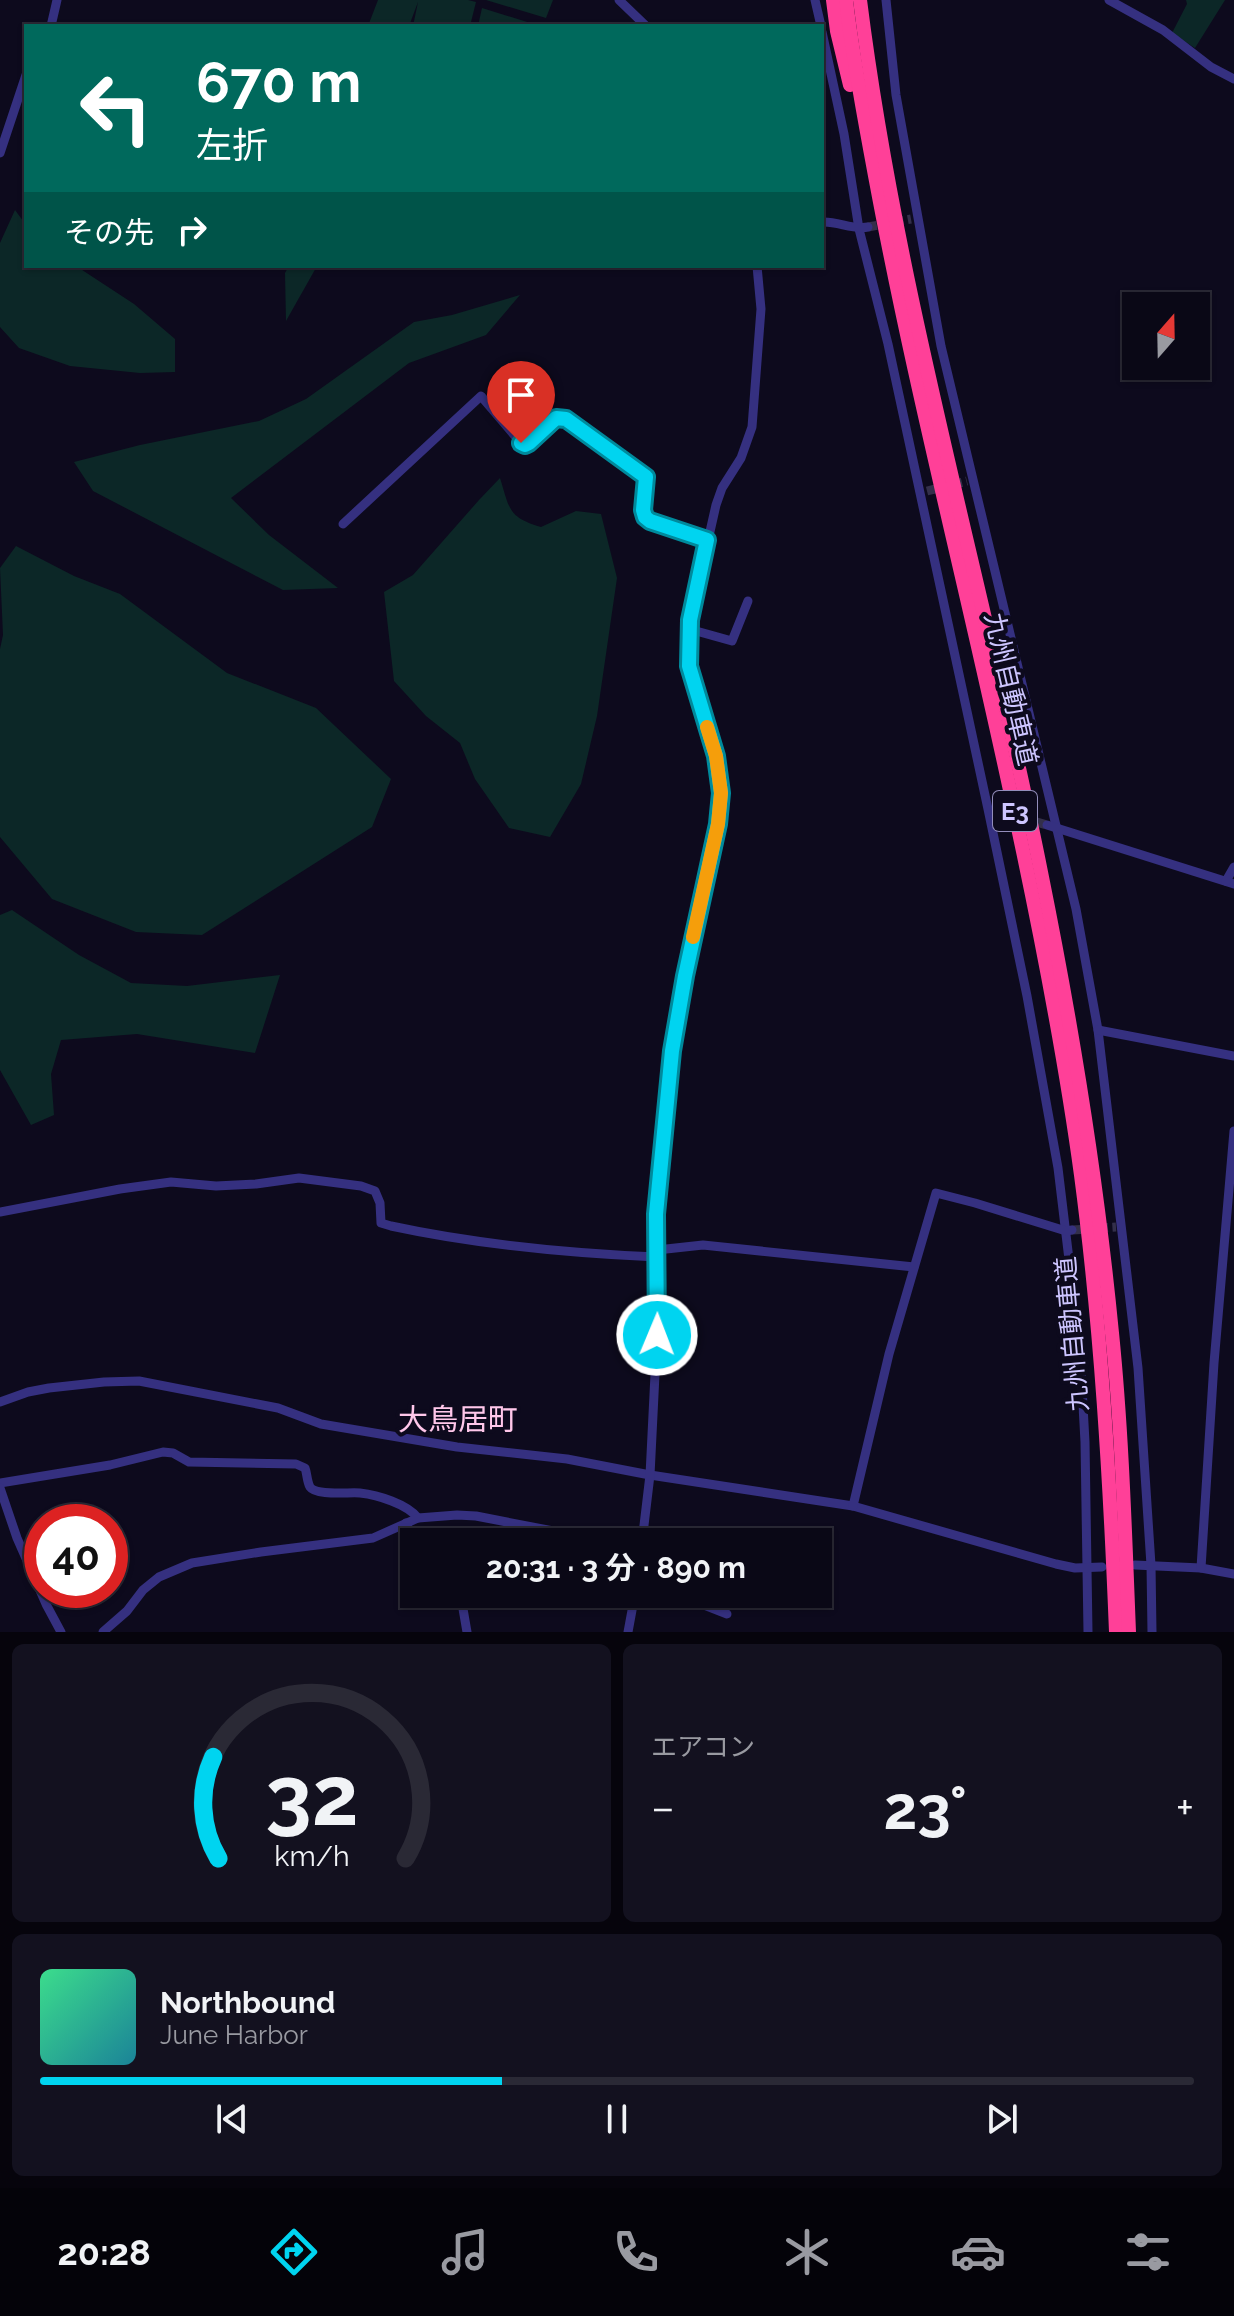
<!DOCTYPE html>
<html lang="ja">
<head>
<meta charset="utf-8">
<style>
	:root { --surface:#0a0816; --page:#13111f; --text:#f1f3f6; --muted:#999aa1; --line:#2a2935; --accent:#00d4f0 }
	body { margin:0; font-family:Raleway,"Noto Sans JP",sans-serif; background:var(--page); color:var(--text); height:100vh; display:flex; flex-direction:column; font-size:30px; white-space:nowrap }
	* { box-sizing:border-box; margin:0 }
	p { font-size:26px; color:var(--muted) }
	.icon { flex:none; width:44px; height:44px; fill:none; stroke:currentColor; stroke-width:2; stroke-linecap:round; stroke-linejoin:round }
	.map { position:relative; height:1632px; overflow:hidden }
	.sheet { display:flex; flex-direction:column; gap:12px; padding:12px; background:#06040c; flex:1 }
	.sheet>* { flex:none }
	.guide { position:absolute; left:24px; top:24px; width:800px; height:244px; border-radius:0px; box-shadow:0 2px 6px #0004,0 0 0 2px var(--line); background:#00695c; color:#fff; overflow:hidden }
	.needle { width:52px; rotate:20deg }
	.tools { position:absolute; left:1122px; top:292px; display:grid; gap:16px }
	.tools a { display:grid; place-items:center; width:88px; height:88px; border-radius:0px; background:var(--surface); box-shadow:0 2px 6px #0004,0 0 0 2px var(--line); font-size:40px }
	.speed { position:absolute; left:24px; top:1504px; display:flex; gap:16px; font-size:40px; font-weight:700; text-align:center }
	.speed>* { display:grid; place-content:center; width:104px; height:104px; border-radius:50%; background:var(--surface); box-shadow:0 2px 6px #0004,0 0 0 2px var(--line); line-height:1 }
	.speed .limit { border:12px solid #d22; background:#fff; color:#111 }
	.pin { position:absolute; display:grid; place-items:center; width:68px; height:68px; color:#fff; margin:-82px -34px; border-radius:50% 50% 50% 0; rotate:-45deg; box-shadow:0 0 8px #0007 }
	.pin .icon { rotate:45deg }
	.me { position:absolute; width:88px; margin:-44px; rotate:1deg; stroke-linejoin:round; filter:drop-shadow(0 0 6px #0008) }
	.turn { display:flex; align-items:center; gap:28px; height:168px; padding:0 40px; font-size:36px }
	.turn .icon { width:104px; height:104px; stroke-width:2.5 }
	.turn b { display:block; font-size:56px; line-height:68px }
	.then { display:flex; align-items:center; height:76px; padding:0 40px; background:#0003; gap:16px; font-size:30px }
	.big { font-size:60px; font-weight:700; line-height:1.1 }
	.sheet .widget { flex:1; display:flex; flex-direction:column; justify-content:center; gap:12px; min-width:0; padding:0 28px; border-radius:12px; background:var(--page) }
	.sheet .dial { align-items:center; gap:0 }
	.dial svg { height:208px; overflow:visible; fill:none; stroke:var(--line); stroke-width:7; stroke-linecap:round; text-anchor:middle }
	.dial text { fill:var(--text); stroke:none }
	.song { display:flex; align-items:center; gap:24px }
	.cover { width:96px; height:96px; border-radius:12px; background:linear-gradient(135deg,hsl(150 70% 55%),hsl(190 70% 35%)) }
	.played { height:8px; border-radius:4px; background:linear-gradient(90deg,var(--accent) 40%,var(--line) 40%) }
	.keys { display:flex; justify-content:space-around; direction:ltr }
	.heat { display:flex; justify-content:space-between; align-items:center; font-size:44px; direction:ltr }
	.sheet .tiles { flex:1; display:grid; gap:12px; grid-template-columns:1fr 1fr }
	.widget:last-child { grid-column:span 2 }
	.trip { position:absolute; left:400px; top:1528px; width:432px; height:80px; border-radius:0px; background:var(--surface); box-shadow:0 2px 6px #0004,0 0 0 2px var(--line); font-weight:700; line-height:80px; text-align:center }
	.menu { display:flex; height:128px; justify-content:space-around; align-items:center; background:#040309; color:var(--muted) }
	.menu .icon { width:56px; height:56px }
	.menu .on { color:var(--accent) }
	.menu b { font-size:36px; color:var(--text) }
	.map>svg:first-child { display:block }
	.green { fill:#0c2727 }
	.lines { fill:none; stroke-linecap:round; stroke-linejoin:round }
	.minor-tunnel { stroke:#332f4a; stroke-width:9; stroke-dasharray:9 4.5; stroke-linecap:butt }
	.minor { stroke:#353080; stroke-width:9 }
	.highway { stroke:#ff4098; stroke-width:14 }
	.route-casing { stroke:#008a9c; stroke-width:20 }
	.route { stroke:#00d4f0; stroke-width:14 }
	.slow { stroke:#f59e0b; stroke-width:14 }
	.labels { text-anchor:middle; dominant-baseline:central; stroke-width:8; stroke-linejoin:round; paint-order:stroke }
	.shield { fill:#0d0a1d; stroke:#938dbb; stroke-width:2 }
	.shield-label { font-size:24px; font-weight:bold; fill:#cdc5ff }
	.street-label { font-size:26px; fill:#cdc5ff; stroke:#0d0a1d }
	.quarter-label { font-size:30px; fill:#ffc7ea; stroke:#0d0a1d }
</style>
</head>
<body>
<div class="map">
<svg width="1234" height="1632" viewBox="0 0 1234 1632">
	<rect width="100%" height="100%" fill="#0d0a1d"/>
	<g class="green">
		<path d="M378,0H468L476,2L470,26H413L418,2L409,26H368Z"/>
		<path d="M486,0H553L546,18Z"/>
		<path d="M1186,0H1225L1195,48L1172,33L1187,4Z"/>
		<path d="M482,8L540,26H478Z"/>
		<path d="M15,210L26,225V266H76L134,304L175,339V372L140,373L70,366L19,348L0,327V243Z"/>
		<path d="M289,266H317L286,321L285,273Z"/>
		<path d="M520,295L486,335L409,363L231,498L269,535L338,588L283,590L93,491L74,462L140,445L259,421L306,399L414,322L452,315Z"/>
		<path d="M500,478C510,510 508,517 541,527L576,511L601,514L617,578L597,716L581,784L550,837L509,828L475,779L460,743L426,716L394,681L384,592L413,575L479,500Z"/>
		<path d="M16,546L74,576L120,594L227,673L316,708L391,779L372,827L202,935L136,932L52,899L0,837V649L3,635L0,568Z"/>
		<path d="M12,910L79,955L131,983L187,986L280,975L255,1053L137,1034L61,1040L51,1074L54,1115L31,1125L0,1070V915Z"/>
	</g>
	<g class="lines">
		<g class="minor-tunnel">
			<path d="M868,227L911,219"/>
			<path d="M927,491L967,481"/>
			<path d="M998,811L1047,825"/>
			<path d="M1072,1230L1116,1227"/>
		</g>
		<g class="minor">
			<path d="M619,0L646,26"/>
			<path d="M815,0L821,26"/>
			<path d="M886,0L896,95L941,346L1076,909L1098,1030L1138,1368L1151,1565L1152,1632"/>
			<path d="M1109,0L1163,30L1211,67L1234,79"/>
			<path d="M51,26L57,0"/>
			<path d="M822,32L844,134L859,229L888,344L988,809L1027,996L1058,1168L1080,1351L1085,1442L1088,1632"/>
			<path d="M0,153L26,75"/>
			<path d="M822,222C838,221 852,230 868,227"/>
			<path d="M343,524L481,396L521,443L525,445L556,418L566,419L646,477C646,491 638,511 650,521L707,540"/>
			<path d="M689,629L732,641L748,601"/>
			<path d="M1047,825L1234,884"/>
			<path d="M1226,881L1234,867"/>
			<path d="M1098,1030L1234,1056"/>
			<path d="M0,1212L120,1189L171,1182L216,1186L256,1184L299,1178L361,1186L375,1191L380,1203L381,1223L391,1226C479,1245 567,1253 657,1257"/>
			<path d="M657,1250L703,1245L914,1267"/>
			<path d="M0,1402L28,1392L49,1388L104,1382L139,1381L278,1408L321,1424L457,1447L567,1459L650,1475L853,1506L1056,1564L1075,1568L1102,1567"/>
			<path d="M0,1483L110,1465L163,1452L173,1453L189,1462L296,1464L305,1468C307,1473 307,1482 310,1487C316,1496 349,1492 360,1493C378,1495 407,1504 418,1518"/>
			<path d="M0,1488L17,1538L46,1604L61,1632"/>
			<path d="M853,1506L889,1354L936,1193L975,1203L1066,1231L1072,1230"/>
			<path d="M406,1523L414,1542"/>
			<path d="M642,1542L650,1475L658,1314L656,1214L672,1051L685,976L718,824L720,802L716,756L689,666L688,640L690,620L716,505L722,488L741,458L752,427L761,309L757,266"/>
			<path d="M1135,1565L1201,1568L1234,1574"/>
			<path d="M1201,1568L1214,1363L1234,1131"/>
			<path d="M458,1594L462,1603L467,1632"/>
			<path d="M676,1594L727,1614"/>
			<path d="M103,1632L127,1611L143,1590L159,1577L192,1563L261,1552L373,1538L418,1518L457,1515L476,1516L610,1542"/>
			<path d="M628,1632L635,1594"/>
		</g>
		<g class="highway">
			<path d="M833,0L837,31L850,85"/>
			<path d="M846,0C853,61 865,121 876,181C916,396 972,608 1017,823C1042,940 1065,1057 1081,1175C1101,1326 1110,1480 1116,1632"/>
			<path d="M860,0C897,295 983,581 1041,872C1072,1025 1097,1178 1112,1333C1122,1432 1125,1532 1129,1632"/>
		</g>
	</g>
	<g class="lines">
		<defs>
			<path id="route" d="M521,443L525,445L529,443L556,418L566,419L646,477L643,510L645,517L650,521L707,540L690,620L689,666L716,756L721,793L718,824L685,976L672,1051L656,1214L657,1335"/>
		</defs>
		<use href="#route" class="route-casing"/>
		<use href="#route" class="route"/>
		<path class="slow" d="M693,937L718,824L721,793L716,756L707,727"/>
	</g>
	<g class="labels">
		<rect class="shield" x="993" y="791" width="44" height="40" rx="6"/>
		<g class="shield-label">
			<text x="1015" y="811">E3</text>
		</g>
		<g class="street-label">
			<text transform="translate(1011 689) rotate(77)">九州自動車道</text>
			<text transform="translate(1072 1334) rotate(-95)">九州自動車道</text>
		</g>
		<g class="quarter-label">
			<text x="458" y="1419">大鳥居町</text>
		</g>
	</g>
</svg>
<div class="tools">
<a><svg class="needle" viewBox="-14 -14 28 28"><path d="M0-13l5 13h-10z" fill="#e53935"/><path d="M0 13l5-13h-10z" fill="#999aa1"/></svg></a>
</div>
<div class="speed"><div class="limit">40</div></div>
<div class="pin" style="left:521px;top:443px;background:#d93025"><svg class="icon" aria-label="arrive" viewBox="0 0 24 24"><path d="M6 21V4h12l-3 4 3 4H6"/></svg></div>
<svg class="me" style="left:657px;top:1335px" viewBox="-20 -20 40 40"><circle r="17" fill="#00d4f0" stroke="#fff" stroke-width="3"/><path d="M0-11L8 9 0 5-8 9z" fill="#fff"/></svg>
<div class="trip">20:31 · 3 分 · 890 m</div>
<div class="guide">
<div class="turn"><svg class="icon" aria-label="left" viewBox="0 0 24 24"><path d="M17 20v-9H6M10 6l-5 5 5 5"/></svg><div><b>670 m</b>左折</div></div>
<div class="then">その先<svg class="icon" aria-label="right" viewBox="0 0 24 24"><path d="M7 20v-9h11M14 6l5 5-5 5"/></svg></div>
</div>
</div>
<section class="sheet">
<div class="tiles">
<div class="widget dial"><svg viewBox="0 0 100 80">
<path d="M14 69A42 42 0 1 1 86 69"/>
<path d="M14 69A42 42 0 0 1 12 30" stroke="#00d4f0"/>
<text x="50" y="56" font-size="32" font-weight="700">32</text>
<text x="50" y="72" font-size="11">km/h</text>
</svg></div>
<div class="widget"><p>エアコン</p>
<div class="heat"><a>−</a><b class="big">23°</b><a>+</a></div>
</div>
<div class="widget">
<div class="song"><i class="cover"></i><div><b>Northbound</b><p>June Harbor</p></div></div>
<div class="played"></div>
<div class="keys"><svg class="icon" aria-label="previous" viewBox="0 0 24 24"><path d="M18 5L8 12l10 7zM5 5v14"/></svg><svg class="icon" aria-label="pause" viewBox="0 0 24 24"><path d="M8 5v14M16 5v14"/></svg><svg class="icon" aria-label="next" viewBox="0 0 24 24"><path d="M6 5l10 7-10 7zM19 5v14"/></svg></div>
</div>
</div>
</section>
<nav class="menu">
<b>20:28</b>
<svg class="icon on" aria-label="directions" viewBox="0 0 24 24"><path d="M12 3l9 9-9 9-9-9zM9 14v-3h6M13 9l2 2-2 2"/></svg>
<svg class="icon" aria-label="music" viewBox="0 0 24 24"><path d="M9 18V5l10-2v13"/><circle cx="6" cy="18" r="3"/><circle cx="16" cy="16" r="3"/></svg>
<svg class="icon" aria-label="phone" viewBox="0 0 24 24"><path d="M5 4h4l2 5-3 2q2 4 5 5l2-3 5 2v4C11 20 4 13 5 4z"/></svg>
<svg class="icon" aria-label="climate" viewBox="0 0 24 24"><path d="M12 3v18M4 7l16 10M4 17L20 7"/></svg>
<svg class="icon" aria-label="car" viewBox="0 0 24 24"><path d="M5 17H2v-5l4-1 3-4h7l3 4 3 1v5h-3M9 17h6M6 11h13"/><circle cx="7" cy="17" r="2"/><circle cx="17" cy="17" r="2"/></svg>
<svg class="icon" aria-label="filters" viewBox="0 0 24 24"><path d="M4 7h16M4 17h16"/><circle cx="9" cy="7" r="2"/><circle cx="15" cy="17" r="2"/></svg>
</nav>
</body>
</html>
